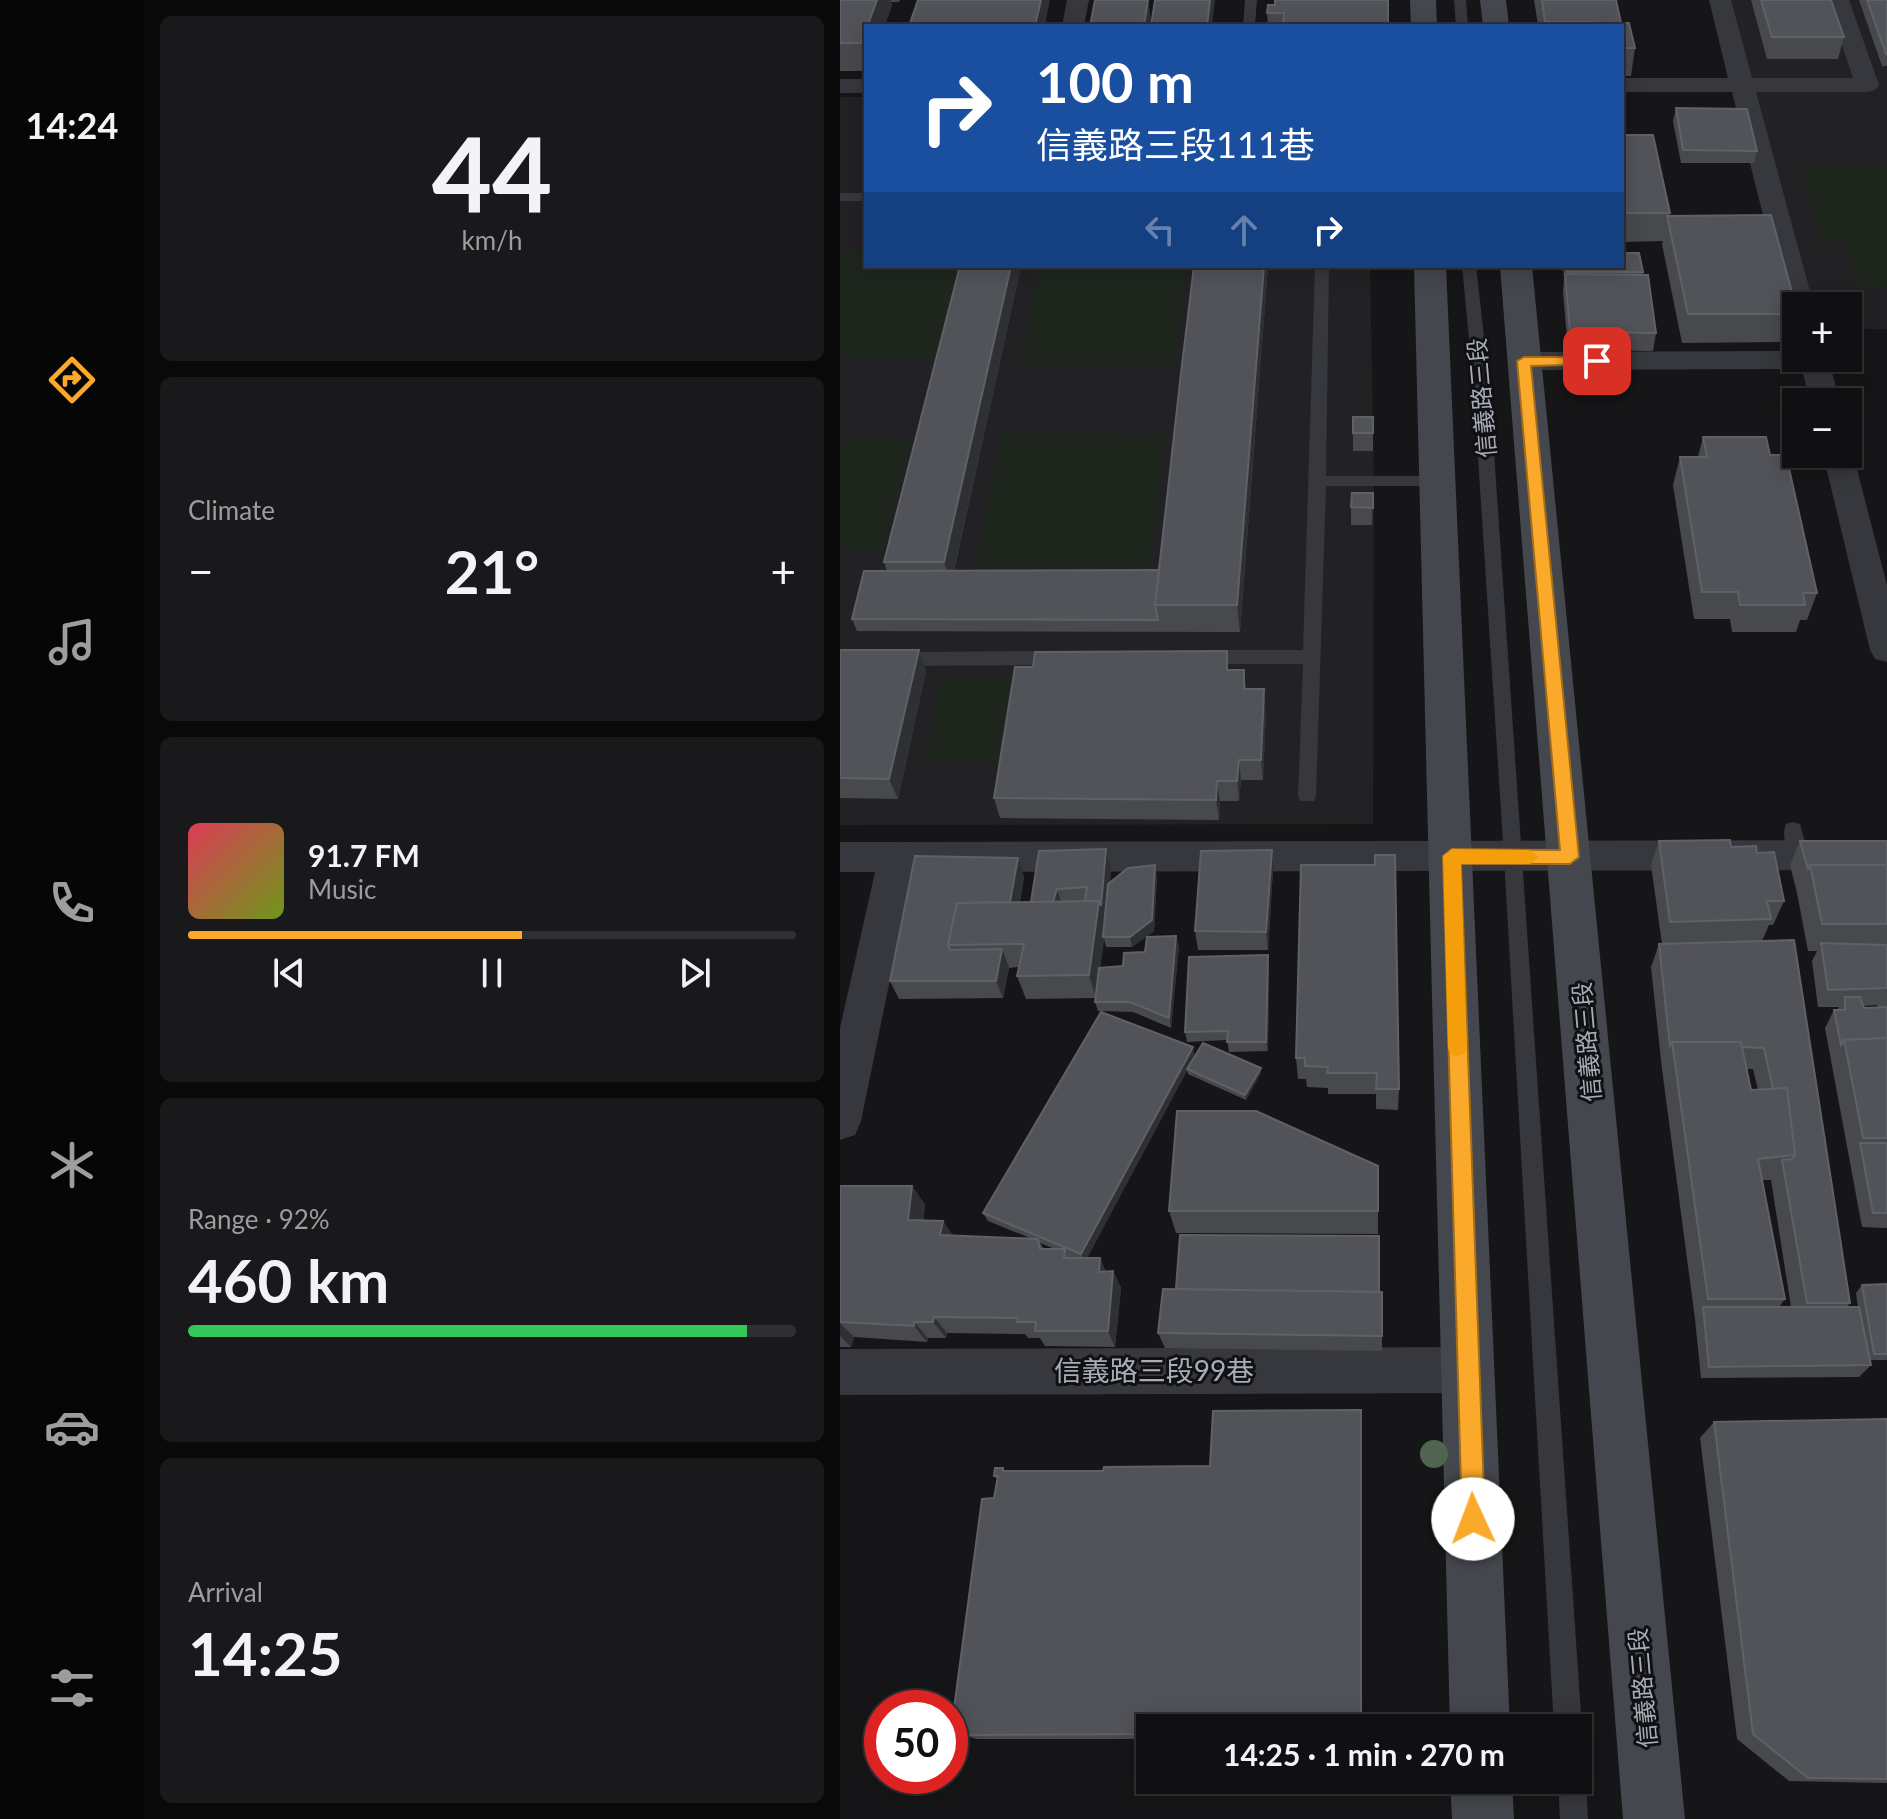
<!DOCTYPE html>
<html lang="en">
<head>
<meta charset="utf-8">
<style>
	:root { --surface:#101012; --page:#19191b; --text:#f1f3f6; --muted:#9c9d9f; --line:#303032; --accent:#fba92a }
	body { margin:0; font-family:Lato,"Noto Sans TC",sans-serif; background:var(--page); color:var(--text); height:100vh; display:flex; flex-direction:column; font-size:30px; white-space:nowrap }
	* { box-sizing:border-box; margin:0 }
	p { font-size:26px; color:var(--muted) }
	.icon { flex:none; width:44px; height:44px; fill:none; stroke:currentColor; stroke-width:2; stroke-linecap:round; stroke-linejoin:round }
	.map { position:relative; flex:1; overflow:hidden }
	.panel { display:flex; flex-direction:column; gap:16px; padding:16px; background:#09090a; width:696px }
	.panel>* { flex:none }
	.guide { position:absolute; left:24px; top:24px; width:760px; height:244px; border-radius:0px; box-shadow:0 4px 20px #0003,0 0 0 2px var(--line); background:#1a4fa0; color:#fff; overflow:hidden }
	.fabs { position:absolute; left:942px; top:292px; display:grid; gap:16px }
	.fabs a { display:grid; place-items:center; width:80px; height:80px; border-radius:0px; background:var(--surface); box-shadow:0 4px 20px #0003,0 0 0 2px var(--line); font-size:40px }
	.speed { position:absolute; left:24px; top:1690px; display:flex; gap:16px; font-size:40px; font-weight:700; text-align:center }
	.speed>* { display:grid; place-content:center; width:104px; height:104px; border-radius:50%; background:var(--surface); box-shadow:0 4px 20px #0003,0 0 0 2px var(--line); line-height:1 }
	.speed .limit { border:12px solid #d22; background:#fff; color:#111 }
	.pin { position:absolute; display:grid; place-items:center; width:68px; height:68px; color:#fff; margin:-34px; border-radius:16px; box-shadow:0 4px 12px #0006 }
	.me { position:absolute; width:88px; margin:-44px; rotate:358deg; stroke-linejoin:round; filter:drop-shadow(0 0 6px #0008) }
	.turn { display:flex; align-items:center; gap:28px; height:168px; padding:0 40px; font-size:36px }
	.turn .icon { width:104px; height:104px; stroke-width:2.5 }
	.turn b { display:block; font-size:56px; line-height:68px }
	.lanes { display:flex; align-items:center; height:76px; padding:0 40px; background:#0003; justify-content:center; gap:40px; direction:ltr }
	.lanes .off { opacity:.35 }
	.big { font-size:60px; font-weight:700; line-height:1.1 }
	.panel .tile { flex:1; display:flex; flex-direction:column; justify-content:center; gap:12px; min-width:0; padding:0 28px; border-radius:12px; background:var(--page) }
	.panel .dial { align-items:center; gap:0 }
	.dial b { font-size:104px; line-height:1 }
	.song { display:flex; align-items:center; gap:24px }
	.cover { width:96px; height:96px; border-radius:12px; background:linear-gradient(135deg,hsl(350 70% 55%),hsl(80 70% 35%)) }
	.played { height:8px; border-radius:4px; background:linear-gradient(90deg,var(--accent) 55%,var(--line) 55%) }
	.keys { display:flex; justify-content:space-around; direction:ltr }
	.heat { display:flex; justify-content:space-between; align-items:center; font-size:44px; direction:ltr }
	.charge { height:12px; border-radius:6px; background:linear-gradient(90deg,#34c759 92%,var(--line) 0) }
	.trip { position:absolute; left:296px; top:1714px; width:456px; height:80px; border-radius:0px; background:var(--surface); box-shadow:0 4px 20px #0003,0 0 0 2px var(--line); font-weight:700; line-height:80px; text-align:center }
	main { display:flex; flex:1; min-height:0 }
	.menu { display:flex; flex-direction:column; width:144px; justify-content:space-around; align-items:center; background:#060607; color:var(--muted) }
	.menu .icon { width:56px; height:56px }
	.menu .current { color:var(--accent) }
	.menu b { font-size:36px; color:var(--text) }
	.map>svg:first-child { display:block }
	.built { fill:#222225 }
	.green { fill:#1e261e }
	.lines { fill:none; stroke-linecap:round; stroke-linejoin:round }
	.service { fill:#37383d; fill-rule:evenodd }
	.minor { fill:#37383d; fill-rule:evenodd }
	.secondary { fill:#44474d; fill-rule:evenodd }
	.tree { fill:#4f6550 }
	.wall { fill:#47494d; fill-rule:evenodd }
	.shaded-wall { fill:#2f3033 }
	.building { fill:#525359; stroke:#5f6168; stroke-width:2 }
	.route { fill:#fba92a; stroke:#a36e1b; stroke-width:2 }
	.slow { fill:#f59e0b }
	.labels { text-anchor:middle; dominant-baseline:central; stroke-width:6; stroke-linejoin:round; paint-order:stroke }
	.street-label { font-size:24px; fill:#a7adb9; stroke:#111113 }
	.near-street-label { font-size:28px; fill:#a7adb9; stroke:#111113 }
</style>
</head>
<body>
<main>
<nav class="menu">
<b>14:24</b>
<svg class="icon current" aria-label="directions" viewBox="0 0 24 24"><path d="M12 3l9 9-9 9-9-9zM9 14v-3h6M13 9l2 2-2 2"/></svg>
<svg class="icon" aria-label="music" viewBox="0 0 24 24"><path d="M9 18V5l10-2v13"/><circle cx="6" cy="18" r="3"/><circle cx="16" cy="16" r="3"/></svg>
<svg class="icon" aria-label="phone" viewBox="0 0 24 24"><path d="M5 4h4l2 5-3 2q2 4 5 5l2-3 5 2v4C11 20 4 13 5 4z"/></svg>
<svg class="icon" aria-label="climate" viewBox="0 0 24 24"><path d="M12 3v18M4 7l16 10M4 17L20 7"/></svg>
<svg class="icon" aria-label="car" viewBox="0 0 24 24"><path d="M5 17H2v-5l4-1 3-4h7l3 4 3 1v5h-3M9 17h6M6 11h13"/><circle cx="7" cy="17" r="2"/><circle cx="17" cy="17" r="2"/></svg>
<svg class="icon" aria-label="filters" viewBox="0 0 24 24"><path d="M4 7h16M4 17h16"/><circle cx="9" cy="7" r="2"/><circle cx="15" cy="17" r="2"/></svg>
</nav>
<section class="panel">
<div class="tile dial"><b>44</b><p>km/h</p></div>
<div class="tile"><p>Climate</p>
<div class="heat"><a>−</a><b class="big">21°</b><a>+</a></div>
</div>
<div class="tile">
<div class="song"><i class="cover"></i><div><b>91.7 FM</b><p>Music</p></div></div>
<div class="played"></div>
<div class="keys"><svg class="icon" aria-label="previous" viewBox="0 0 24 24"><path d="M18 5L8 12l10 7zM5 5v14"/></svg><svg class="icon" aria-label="pause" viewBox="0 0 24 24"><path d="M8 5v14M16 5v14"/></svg><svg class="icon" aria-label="next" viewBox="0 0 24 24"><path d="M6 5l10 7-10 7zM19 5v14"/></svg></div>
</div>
<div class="tile"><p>Range · 92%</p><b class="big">460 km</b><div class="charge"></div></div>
<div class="tile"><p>Arrival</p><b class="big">14:25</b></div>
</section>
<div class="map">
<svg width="1047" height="1819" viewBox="0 0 1047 1819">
	<rect width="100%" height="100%" fill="#161618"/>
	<g class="built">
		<path d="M887,0H1047V329H1008V306H972Z"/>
		<path d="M0,97H26V266H530L534,480L533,824L0,825Z"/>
	</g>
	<g class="green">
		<path d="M959,167H1047V287H1019L1005,241H982Z"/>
		<path d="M0,250H26V266H124L102,357H0Z"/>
		<path d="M199,266H346L336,366H179Z"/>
		<path d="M162,433L325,435L310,567L134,568Z"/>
		<path d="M0,439H72L43,549L0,550Z"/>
		<path d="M179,679L165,761H84L101,680Z"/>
	</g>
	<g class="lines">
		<g class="service">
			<path d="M405,0H417L415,26H403Z"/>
			<path d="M614,0H626L628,26H616Z"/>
			<rect x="0" y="193" width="26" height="8"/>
			<path d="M475,266H489L486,476H596L604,481L596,486H486L476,796L474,801H460L458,796L463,664H362L353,657L362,650H463Z"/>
			<path d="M622,266H636L649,380L742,1728L738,1737V1728H714L664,857L633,380Z"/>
			<path d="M222,651L231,658L222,665L58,666L49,659L58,652Z"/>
			<path d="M953,822L960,824L969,856L966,862H952C947,852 941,834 946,824Z"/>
			<path d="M738,1769L746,1780L748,1819H720L718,1780H738Z"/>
		</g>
		<g class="minor">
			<path d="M227,0H249L244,26H222Z"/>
			<path d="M869,0H891L912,78H1013L987,0H1009L1039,85L1035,90L1027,92H916L974,306H956V313L946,306L892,92H782V78H888Z"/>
			<rect x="0" y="79" width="26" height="14"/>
			<path d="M956,351V358H988L1000,402H970L962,369L684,370L674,367L670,361L674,355L684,352Z"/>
			<path d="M1008,447L1013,454L1047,585V662L1035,659L1030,650L983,454H1008Z"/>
			<path d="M1047,840V870L72,872L21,1121L15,1135L0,1140V1028L35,872H0V842Z"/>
			<path d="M629,1347L645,1354L652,1370L645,1386L629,1393L0,1395V1349Z"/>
		</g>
		<g class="secondary">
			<path d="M570,0H596L597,26H571Z"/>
			<path d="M640,0H666L669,26H643Z"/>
			<path d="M574,266H606L670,1728H610Z"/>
			<path d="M660,266H692L845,1819H783Z"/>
			<path d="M610,1780H672L674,1819H612Z"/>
		</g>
	</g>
	<circle class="tree" cx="594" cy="1454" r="14"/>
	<g class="wall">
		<path d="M0,0H60L59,2H51L52,6L26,26V71H0Z"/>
		<path d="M694,0H776L781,23L795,48L791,76H782V26H699L698,25Z"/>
		<path d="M911,0H991L1004,37L998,59H927Z"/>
		<path d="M1019,0H1047V66H1042Z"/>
		<path d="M435,5L548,26H428L427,13Z"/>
		<path d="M836,108L917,151L914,163H841L833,121Z"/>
		<path d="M782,135L830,213L829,216L956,307V321L950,342L842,343L822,244L823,241L782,242Z"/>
		<path d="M120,266H181L114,571L319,570L428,266L400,632L17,631L12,619L47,571L44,562Z"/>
		<path d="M723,266H782L803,272L802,275L816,333L813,351L728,350L723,292L724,278Z"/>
		<rect x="513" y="417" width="20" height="34"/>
		<path d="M863,437L930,455L977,593L967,620H960L956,632H892L890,619H854L833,485L840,457H858Z"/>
		<path d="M533,493L532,525H511V507Z"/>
		<path d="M0,650L86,671L58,799L0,798Z"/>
		<path d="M389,670H404L406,689L426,710L423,780H401L399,801H380L379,820L160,818L154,798Z"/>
		<path d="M819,841L891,847L917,853L944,901L933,925H929L922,941L1010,1303L1007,1307H1018L1016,1293L1022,1285L1047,1284V1360H1030L1031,1365L1019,1377L861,1378L855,1319L822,1069L811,967L819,944H822L811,865ZM907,1069H913L918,1090H911ZM922,1180H931L951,1307H939L945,1299Z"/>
		<path d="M960,841H1047V1228L1022,1227L985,1028L994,1010H997L999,1007H978L972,961L977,951H968L957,893L950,865ZM1037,1005L1038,1008H1024L1023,1006Z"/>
		<path d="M266,849L271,868L270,882L317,876L314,931L292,947H266L264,939L260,968L283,966L305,952L339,946L331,1028L293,1012L258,1011L255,1002L256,998L186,999L177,976L179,967L169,968L163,998L59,999L50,981L184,877L180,902H191Z"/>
		<path d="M461,865L559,1089L558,1110L536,1109V1094H488V1088L467,1087L466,1079H458L456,1058Z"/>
		<path d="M433,869L428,950H358L355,931Z"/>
		<path d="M428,955L429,965L428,1051L389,1052L387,1040L347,1042L345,1032Z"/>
		<path d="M355,1056L421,1073L406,1100L348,1074L347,1070L247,1258H260L266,1272L273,1271L281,1288L275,1347L205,1346L200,1338H188L185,1334L107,1333L106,1338H88L87,1342L14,1337L11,1347H0V1186H72L85,1205L83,1221H103L113,1236L190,1238L148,1221L143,1213ZM200,1243L215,1249H204Z"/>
		<path d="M329,1211H538V1234L336,1233Z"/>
		<path d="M539,1292L542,1336V1351L325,1348L318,1333Z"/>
		<path d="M874,1422H1047V1783L949,1781L897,1739L860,1438Z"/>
		<path d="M166,1471L521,1719L514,1728H310V1739H136L111,1731L154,1498L157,1479L154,1476Z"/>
	</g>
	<g class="shaded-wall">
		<path d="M37,0H51L52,6L45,26H27Z"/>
		<path d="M201,0H210L206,20L207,26H195Z"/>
		<path d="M308,0L312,26H304Z"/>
		<path d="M370,0H375L372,26H367Z"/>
		<path d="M26,29V63L21,43Z"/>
		<path d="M171,266H181L111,583L104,562Z"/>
		<path d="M424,266H428L400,632L397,605Z"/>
		<path d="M79,650L86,671L58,799L49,779Z"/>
		<path d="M424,689L426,710L423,780L421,760Z"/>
		<path d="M399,760L401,780L399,801L397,781Z"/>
		<path d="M377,781L380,801L379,820L376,800Z"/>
		<path d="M266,849L271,868L266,925L256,998L249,975Z"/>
		<path d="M432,850L433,869L428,950L426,932Z"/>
		<path d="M178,858L184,877L176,926L169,908Z"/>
		<path d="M315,865L317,876L314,931L292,947L290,937Z"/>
		<path d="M217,889L223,908H211Z"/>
		<path d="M336,936L339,946L331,1028L329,1018Z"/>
		<path d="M162,949L169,967L163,998L156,981Z"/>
		<path d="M428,955L429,965L428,1051L426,1042Z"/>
		<path d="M353,1047L355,1056L245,1262L241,1254Z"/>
		<path d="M421,1068V1073L406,1100L405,1095Z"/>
		<path d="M72,1186L85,1205L81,1238L68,1220Z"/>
		<path d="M103,1221L115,1239L100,1235Z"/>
		<path d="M260,1258L267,1275L259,1272Z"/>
		<path d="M273,1271L281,1288L275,1347L268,1331Z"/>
		<path d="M94,1317L107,1333L106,1338L93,1322Z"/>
		<path d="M74,1322L88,1338L87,1342L74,1326Z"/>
		<path d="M0,1323L14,1337L11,1347L0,1336Z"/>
		<path d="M521,1410V1719L514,1728H509Z"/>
	</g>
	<g class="building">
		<path d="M0,0H37L21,43H0Z"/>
		<path d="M78,0H201L195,26H69Z"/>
		<path d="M255,0H308L304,26H250Z"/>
		<path d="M315,0H370L367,26H311Z"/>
		<path d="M435,0H548V26H443L444,13H427L428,5H435Z"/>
		<path d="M702,0H776L781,23H789L795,48H782V26H705V24L753,22H705Z"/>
		<path d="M921,0H991L1004,37H932Z"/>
		<path d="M1027,0H1047V54H1046Z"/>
		<path d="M836,108L907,109L917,151L843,150Z"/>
		<path d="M782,135H813L830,213H782Z"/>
		<path d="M931,215L956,307V314H848L827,216Z"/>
		<path d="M782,253H799L803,272H727L726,266H782Z"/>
		<path d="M120,266H171L104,562H44Z"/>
		<path d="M354,266H424L397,605H315L341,373Z"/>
		<path d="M725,274L808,275L816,333L730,332Z"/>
		<rect x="513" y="417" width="20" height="16"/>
		<path d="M863,437H926L930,455H946L977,593H963L965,605H900L898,592H862L840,457H867Z"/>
		<path d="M512,493H533V508L511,507Z"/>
		<path d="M319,570L315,605L318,620L12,619L24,571Z"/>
		<path d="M0,650H79L49,779L0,778Z"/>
		<path d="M387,651V670H404V689H424L421,760H399L397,781H377L376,800L154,798L175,667H193L195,652Z"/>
		<path d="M890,840L891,847L916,846L917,853L934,852L944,901H927L931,919L830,922L819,841Z"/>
		<path d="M960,841H1047V865H970L968,869Z"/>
		<path d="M266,849L261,906L259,901H245L247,887L217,889L213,902H191L199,851Z"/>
		<path d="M432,850L426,932L355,931L361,851Z"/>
		<path d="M535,855H555L559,1089H536L537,1073H487L488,1067L465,1066V1058H456L461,865H535Z"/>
		<path d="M75,856L178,858L170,902L117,903L108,945L110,950L162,949L156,981H50Z"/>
		<path d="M315,865L312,920L290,937H263L268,884L288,868Z"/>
		<path d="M970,865H1047V924H982Z"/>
		<path d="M259,901L249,975L177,976L184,944L108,945L117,903Z"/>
		<path d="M336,936L329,1018L290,1002H255L259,968L283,966L284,953L305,952L307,937Z"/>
		<path d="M954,940L1010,1303H967L942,1160L952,1159L955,1155L947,1088L933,1089L924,1048L902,1047L901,1042H832L830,1047L819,944Z"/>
		<path d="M981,943L1047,945V988L988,990Z"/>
		<path d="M428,955L426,1042H387L388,1031L345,1032L349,957Z"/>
		<path d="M1005,997H1020L1024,1008L1047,1007V1038L1004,1040L1001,1045L994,1010H1005Z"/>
		<path d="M261,1012L353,1047L241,1254L143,1213Z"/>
		<path d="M1047,1038V1138H1023L1004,1040Z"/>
		<path d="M832,1042H901L911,1090L947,1088L955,1155L918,1159L945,1299H868Z"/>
		<path d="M363,1043L421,1068L405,1095L347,1069Z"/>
		<path d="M337,1111H416L538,1166V1211H329Z"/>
		<path d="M1020,1143H1047V1213H1033Z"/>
		<path d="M0,1186H72L68,1220L103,1221L100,1235L198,1239L200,1249H225L224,1258H260L259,1272L273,1271L268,1331H195L196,1322H177L178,1318L94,1317L93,1322H74V1326L0,1322Z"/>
		<path d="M340,1235L539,1236V1292L336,1289Z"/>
		<path d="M1047,1284V1354H1034L1022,1285Z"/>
		<path d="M323,1289L542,1292V1336L318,1333Z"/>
		<path d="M863,1307H1019L1031,1365L869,1367Z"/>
		<path d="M521,1410V1714L509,1728H310V1734L121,1735V1731H111L142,1499L154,1498L158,1476H154L155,1468H163V1471H263L264,1467L370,1466L373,1411Z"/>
		<path d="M1047,1419V1779L968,1778L913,1734L874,1422Z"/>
	</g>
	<path class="route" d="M757,357L762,358V364L691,366L739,857L730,864H621L645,1519L641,1527L633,1530L625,1527L622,1519L603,856L612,849L720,850L677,361L684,357Z"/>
	<path class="slow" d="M612,849L690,850L699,857L690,864H621L627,1048L624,1054L617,1056L610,1054L608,1048L603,856Z"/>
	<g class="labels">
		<g class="street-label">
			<text transform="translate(641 398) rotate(-95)">信義路三段</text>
			<text transform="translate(746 1042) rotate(-95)">信義路三段</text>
			<text transform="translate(802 1688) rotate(-95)">信義路三段</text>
		</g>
		<g class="near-street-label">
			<text x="314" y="1370">信義路三段99巷</text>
		</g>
	</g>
</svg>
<div class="fabs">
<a>+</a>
<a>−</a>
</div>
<div class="speed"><div class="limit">50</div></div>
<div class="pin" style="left:757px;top:361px;background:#d93025"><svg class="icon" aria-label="arrive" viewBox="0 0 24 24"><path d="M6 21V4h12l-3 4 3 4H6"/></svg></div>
<svg class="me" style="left:633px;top:1519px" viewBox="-20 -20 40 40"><circle r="19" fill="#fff"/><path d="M0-13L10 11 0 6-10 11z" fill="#fba92a"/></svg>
<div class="trip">14:25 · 1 min · 270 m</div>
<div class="guide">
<div class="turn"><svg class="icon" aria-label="right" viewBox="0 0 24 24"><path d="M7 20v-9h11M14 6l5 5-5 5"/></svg><div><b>100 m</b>信義路三段111巷</div></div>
<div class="lanes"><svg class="icon off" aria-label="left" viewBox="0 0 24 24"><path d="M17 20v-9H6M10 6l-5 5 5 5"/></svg><svg class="icon off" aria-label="ahead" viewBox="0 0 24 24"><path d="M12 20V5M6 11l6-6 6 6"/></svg><svg class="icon" aria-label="right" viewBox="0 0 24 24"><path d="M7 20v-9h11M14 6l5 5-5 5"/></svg></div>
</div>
</div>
</main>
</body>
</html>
